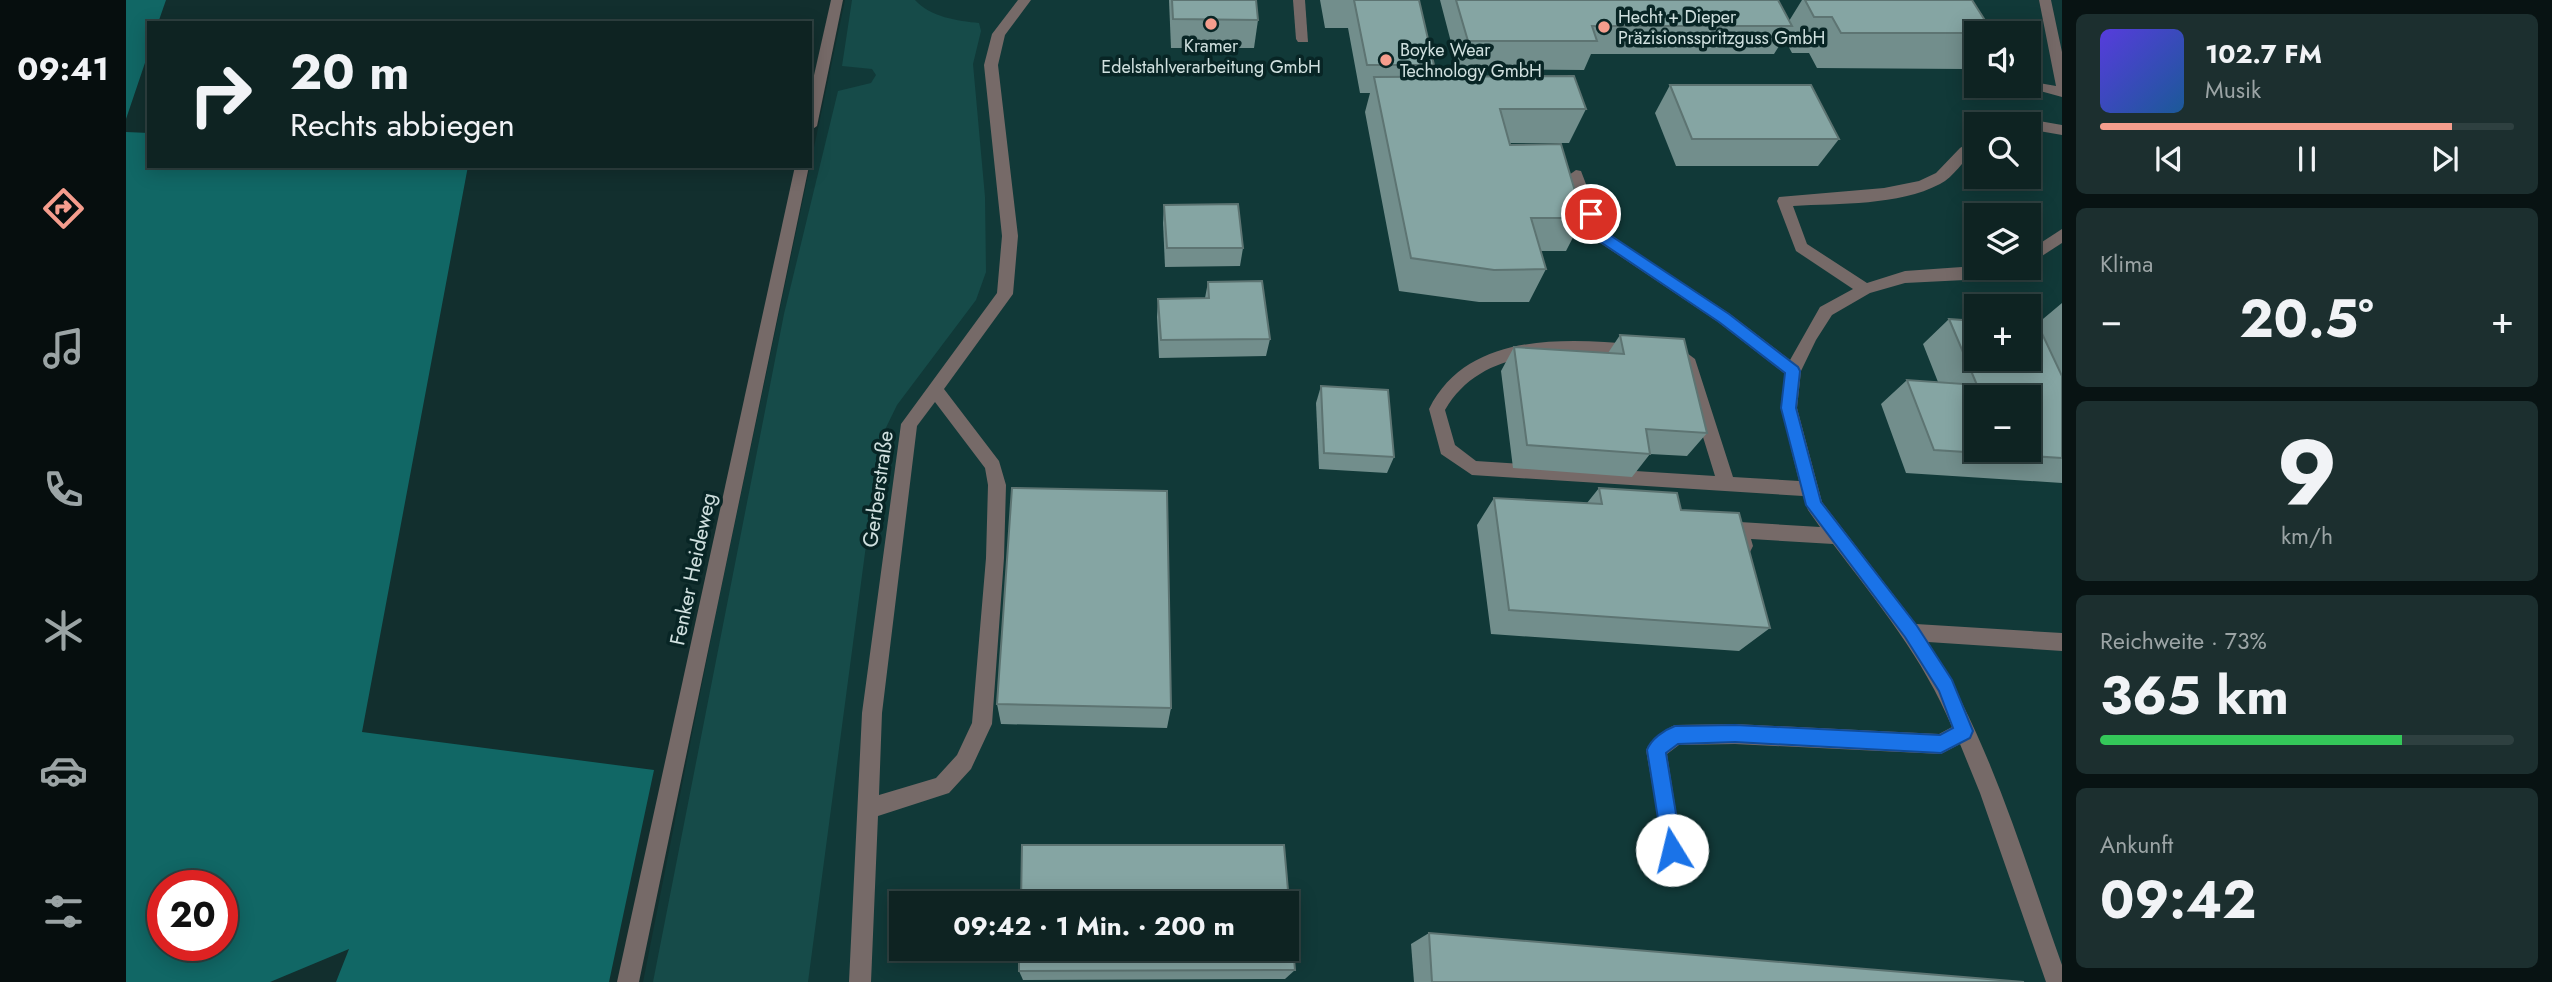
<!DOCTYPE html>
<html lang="de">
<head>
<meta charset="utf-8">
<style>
	:root { --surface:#0e2322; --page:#1c2f2f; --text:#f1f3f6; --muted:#9ba4a5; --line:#2e4040; --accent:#f59d8d }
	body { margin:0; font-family:Jost,sans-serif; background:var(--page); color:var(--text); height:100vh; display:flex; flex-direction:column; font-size:26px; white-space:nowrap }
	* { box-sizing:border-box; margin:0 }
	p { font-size:23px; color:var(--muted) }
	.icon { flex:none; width:38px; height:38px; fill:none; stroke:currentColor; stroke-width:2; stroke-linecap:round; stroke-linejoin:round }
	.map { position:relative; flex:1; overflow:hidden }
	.details { display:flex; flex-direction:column; gap:14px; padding:14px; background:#081313; width:490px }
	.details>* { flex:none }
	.top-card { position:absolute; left:21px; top:21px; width:665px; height:147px; border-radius:0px; box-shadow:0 4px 18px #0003,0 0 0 2px var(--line); background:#0e2322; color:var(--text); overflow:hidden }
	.tools { position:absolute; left:1838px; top:21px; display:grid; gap:14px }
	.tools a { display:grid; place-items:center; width:77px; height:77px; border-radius:0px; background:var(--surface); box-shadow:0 4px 18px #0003,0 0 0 2px var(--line); font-size:35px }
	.speed { position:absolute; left:21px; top:870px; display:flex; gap:14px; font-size:35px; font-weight:700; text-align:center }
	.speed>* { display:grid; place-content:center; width:91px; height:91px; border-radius:50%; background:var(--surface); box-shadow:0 4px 18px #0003,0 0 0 2px var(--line); line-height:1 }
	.speed .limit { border:10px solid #d22; background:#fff; color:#111 }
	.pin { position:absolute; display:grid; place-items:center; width:60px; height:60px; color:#fff; margin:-30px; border:4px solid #fff; border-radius:50%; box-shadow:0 2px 7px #0007 }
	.me { position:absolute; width:77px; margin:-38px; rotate:351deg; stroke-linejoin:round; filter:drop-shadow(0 0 5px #0008) }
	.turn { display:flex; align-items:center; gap:24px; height:147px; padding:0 28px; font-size:32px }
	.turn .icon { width:91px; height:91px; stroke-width:2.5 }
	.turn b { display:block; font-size:49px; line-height:60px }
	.big { font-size:52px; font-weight:700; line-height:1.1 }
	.details .widget { flex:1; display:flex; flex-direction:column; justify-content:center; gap:10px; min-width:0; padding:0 24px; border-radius:10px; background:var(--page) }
	.details .dial { align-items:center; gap:0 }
	.dial b { font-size:91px; line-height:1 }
	.song { display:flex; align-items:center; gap:21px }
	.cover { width:84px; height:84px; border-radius:10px; background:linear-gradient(135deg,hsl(250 70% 55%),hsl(210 70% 35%)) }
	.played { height:7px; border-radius:4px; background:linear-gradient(90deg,var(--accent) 85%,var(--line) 85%) }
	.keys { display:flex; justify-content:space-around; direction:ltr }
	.heat { display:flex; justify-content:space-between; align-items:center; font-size:38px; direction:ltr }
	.charge { height:10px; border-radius:5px; background:linear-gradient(90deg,#34c759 73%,var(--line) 0) }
	.trip { position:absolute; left:763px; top:891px; width:410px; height:70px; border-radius:0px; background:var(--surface); box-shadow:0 4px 18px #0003,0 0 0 2px var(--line); font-weight:700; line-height:70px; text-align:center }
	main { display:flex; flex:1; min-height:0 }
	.dock { display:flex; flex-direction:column; width:126px; justify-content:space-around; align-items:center; background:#060e0e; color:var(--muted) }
	.dock .icon { width:49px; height:49px }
	.dock .selected { color:var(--accent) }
	.dock b { font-size:32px; color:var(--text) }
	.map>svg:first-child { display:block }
	.built { fill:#113938; fill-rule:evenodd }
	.green { fill:#164b49 }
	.forest { fill:#116765; fill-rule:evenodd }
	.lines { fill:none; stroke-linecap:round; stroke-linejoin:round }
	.minor { fill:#766a68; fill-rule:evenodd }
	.wall { fill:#728e8c }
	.building { fill:#85a5a3; stroke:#5d7472; stroke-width:2; fill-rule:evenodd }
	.route { fill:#1a73e8; stroke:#114b97; stroke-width:2 }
	.poi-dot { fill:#f59d8d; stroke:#082525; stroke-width:2.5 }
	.labels { text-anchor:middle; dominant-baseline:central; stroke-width:7; stroke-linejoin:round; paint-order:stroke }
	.far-poi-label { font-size:18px; fill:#d0e0df; stroke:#082525; text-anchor:start }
	.street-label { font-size:21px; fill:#d0e0df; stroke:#082525 }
</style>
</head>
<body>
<main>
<nav class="dock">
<b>09:41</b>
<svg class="icon selected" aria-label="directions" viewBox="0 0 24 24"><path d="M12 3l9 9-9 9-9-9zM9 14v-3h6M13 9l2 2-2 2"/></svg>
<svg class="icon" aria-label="music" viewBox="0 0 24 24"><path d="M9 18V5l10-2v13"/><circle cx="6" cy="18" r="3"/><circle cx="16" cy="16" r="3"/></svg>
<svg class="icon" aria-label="phone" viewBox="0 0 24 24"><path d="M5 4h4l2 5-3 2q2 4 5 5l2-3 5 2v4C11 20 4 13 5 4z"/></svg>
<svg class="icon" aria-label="climate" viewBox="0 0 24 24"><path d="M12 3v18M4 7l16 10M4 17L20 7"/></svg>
<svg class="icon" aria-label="car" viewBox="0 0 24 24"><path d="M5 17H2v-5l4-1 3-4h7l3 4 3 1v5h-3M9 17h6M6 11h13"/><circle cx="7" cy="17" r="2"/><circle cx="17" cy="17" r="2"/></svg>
<svg class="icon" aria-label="filters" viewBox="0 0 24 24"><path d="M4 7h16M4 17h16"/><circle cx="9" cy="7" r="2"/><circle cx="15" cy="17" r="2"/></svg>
</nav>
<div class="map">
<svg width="1936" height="982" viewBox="0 0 1936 982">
	<rect width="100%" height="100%" fill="#122f2e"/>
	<path class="built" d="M719,0H1936V982H517L591,608ZM1850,33H1902V86H1850ZM1850,124H1902V177H1850ZM1850,215H1902V268H1850ZM1850,306H1902V359H1850ZM1850,397H1902V450H1850ZM775,903H1160V948H775Z"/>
	<path class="green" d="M726,0H789C804,17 832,21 853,23L855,31L847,64L859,197L860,272L850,300L771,405L754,440L682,982H527L658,314L712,91L745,83L750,75L746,69L716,66Z"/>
	<g class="forest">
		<path d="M0,0H40L32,23H23V51L0,119Z"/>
		<path d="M0,132L23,133V166H342L236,732L528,770L483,982H210L223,949L144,982H0ZM37,886H96V945H37Z"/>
	</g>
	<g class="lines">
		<g class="minor">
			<path d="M705,0H717L691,126L684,131V93Z"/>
			<path d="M892,0H905L879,35L872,65L892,236L887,294L818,389L873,461L880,485L878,558L866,724L845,769L823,793L752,816L745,982H723L736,713L775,424L871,293L876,236L858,65L866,34ZM809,402L859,468L862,485L860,558L846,723L831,755L810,778L753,795L756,713L791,426Z"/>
			<path d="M1167,0H1179L1182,42H1172L1170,39Z"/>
			<path d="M1913,0H1925L1936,52V97L1896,86H1902V81L1930,86Z"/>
			<path d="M1902,119L1936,125V135L1902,129V124H1895Z"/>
			<path d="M1850,138V150C1837,160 1828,177 1814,184C1772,206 1714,203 1667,206L1681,244L1741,283L1779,271L1850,266L1873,268L1870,272L1839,280L1779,283L1744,293L1706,315L1690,340L1675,371L1671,408L1696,502L1790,624L1936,633V651L1802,642C1864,740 1897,856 1936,965V982H1920L1854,793L1834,744L1815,754L1609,744L1553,745L1541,754L1556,850L1553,857L1546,860L1539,857L1520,750C1525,739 1538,730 1549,725L1609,724L1813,734L1826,727C1798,659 1751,602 1707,544L1625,539L1627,546L1624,552L1618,554L1612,552L1605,530L1608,524L1614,522L1694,527L1682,510L1677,496L1346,475L1315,454L1303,409C1341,333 1435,338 1508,344L1516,350L1508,356C1443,351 1357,344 1319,410L1329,445L1350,461L1589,476L1553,359L1561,353L1569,359L1607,477L1673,481L1655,408L1659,374L1592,322L1467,238L1443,175L1450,170L1455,171L1478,231L1604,314L1664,360L1694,307L1727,289L1670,251L1651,201L1653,197L1758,188L1793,181L1810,173L1834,148Z"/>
			<path d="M669,166H683L513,982H491Z"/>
			<path d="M1936,229V243L1902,265V251Z"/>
		</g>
	</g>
	<g class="wall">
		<path d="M1043,0H1130L1132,20L1128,48H1045Z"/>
		<path d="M1194,0H1293L1308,65L1304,77L1460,109L1443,143H1384L1457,218L1440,251H1415L1420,269L1403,302H1353L1273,291L1239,112L1244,93H1234L1222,28H1199Z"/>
		<path d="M1314,0H1652L1663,21L1676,0H1846L1850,33V56L1839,69L1691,68L1683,53H1666L1658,38L1648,54H1465L1458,70L1332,69Z"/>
		<path d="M1544,85L1713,139L1692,166H1550L1529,113Z"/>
		<path d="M1038,205L1117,248L1114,266L1039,267L1037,223Z"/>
		<path d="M1082,282L1144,339L1140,356L1033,358L1031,317L1032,299L1079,298Z"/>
		<path d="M1936,303V483L1780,473L1755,404L1781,380L1812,382L1797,344L1823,319L1911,324Z"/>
		<path d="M1494,335L1581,433L1561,456L1524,454L1506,477L1387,468L1375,371L1388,347L1482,353Z"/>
		<path d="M1195,386L1268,457L1261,473L1193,469L1190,403Z"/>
		<path d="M1473,488L1555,510L1644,628L1613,651L1365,634L1351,525L1368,498L1461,503Z"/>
		<path d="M871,704L1045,708L1041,728L875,724Z"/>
		<path d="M1303,933L1898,982H1288L1285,944Z"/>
		<path d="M1169,970L1159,979L897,980L893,971Z"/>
	</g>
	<g class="building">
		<path d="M1046,0H1130L1132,20L1047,19Z"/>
		<path d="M1228,0H1293L1308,65H1241Z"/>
		<path d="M1330,0H1652L1666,26H1466L1471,41H1342Z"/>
		<path d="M1679,0H1846L1867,33H1715L1706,17H1688Z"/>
		<path d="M1448,76L1460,109H1374L1384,145L1435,144L1457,218H1405L1420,269L1368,270L1285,258L1248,77Z"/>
		<path d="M1544,85H1685L1713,139H1566Z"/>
		<path d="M1112,204L1117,248H1041L1038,205Z"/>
		<path d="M1136,281L1144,339L1035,340L1032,299L1083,298L1082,282Z"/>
		<path d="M1823,319L1850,321V359H1902V324L1912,325L1936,376V458L1808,450L1781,380L1851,385ZM1850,397H1902V450H1850Z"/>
		<path d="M1494,335L1558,339L1581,433L1520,429L1524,454L1401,445L1388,347L1498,354Z"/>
		<path d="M1195,386L1262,390L1268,457L1198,453Z"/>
		<path d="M886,488L1041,491L1045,708L871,704Z"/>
		<path d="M1473,488L1551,493L1555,510L1613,513L1644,628L1383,610L1368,498L1476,504Z"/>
		<path d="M896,845H1158L1169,970L893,971V948H1160V903H895Z"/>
		<path d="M1303,933L1898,982H1306Z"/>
	</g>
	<path class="route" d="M1465,209L1470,211L1478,231L1603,314L1672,367L1674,371L1670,408L1695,502L1791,626L1826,680L1847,731L1844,738L1815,753L1609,742L1552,744L1540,753L1556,850L1553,857L1546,859L1540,857L1537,850L1521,750C1525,739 1538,730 1549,726L1609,725L1814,735L1827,728L1813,691L1779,637L1680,505L1655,408L1659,373L1593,322L1467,237L1458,214Z"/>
	<g class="poi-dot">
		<circle cx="1085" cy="24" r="7"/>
		<circle cx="1478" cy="27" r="7"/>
		<circle cx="1260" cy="60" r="7"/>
	</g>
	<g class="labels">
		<g class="far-poi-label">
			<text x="1492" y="17">Hecht + Dieper<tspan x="1492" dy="21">Präzisionsspritzguss GmbH</tspan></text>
			<text x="1085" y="46" text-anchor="middle">Kramer<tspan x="1085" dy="21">Edelstahlverarbeitung GmbH</tspan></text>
			<text x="1274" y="50">Boyke Wear<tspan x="1274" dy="21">Technology GmbH</tspan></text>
		</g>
		<g class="street-label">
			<text transform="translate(752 489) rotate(-82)">Gerberstraße</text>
			<text transform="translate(567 569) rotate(-78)">Fenker Heideweg</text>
		</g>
	</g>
</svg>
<div class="tools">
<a><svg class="icon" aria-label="sound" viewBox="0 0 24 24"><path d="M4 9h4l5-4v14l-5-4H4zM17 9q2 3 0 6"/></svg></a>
<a><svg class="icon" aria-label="search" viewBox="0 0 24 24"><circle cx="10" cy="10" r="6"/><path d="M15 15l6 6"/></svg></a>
<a><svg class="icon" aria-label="layers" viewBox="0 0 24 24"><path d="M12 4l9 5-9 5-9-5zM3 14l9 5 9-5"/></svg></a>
<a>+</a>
<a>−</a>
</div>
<div class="speed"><div class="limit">20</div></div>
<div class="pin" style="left:1465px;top:214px;background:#d93025"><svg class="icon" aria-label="arrive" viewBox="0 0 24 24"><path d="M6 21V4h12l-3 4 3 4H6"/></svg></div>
<svg class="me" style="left:1546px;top:850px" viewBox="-20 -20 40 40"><circle r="19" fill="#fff"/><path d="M0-13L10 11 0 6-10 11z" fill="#1a73e8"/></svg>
<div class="trip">09:42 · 1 Min. · 200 m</div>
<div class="top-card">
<div class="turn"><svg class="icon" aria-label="right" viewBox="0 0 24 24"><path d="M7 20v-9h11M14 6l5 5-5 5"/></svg><div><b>20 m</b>Rechts abbiegen</div></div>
</div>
</div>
<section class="details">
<div class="widget">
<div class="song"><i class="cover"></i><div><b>102.7 FM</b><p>Musik</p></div></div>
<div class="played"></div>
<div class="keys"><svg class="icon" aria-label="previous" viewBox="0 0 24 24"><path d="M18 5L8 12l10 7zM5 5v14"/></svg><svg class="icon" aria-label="pause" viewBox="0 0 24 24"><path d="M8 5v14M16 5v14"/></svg><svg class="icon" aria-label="next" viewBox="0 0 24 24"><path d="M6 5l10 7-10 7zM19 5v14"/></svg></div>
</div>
<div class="widget"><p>Klima</p>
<div class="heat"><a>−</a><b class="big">20.5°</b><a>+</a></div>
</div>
<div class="widget dial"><b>9</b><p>km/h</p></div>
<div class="widget"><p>Reichweite · 73%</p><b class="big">365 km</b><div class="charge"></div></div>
<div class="widget"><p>Ankunft</p><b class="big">09:42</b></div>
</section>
</main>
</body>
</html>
